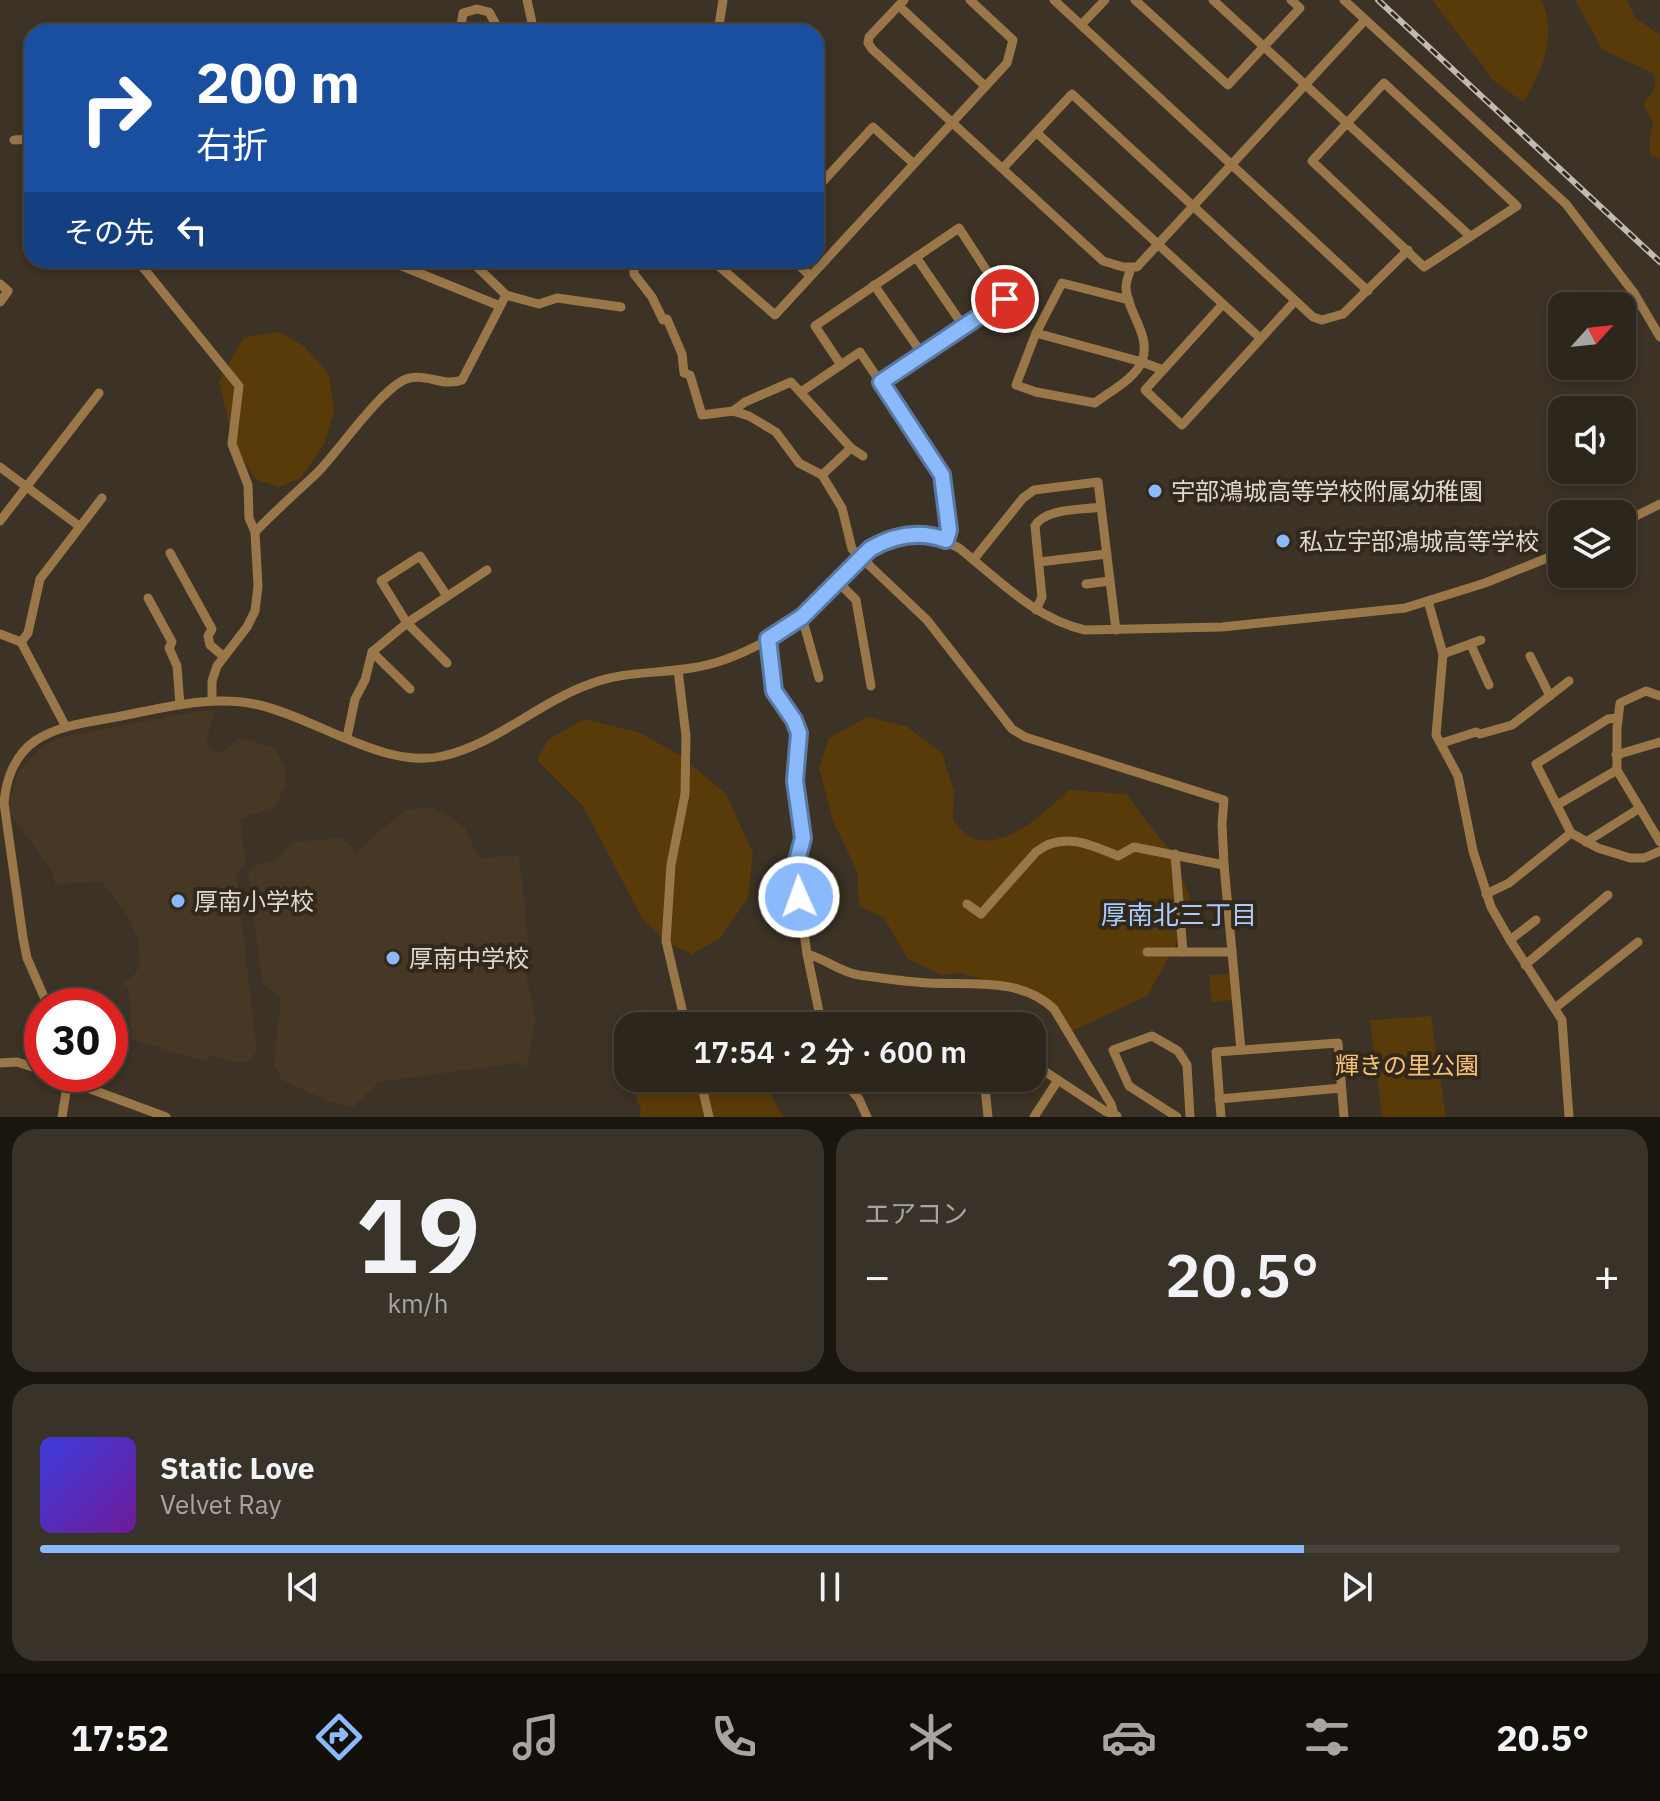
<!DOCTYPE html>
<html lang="ja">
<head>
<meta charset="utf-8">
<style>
	:root { --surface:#2d261c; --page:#393229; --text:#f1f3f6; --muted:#a7a5a3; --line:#48433b; --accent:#8abafc }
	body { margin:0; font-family:"IBM Plex Sans","Noto Sans JP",sans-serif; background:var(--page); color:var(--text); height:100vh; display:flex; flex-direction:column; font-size:30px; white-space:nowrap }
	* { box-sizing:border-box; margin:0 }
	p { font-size:26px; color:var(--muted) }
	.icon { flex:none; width:44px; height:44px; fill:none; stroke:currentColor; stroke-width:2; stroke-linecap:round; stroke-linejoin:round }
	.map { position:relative; height:1117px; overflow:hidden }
	.panel { display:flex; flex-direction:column; gap:12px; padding:12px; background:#19150f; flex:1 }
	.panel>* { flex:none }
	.banner { position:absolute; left:24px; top:24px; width:800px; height:244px; border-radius:24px; box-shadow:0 4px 12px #0003,0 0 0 2px var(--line); background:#1a4fa0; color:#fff; overflow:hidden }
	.needle { width:52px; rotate:63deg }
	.controls { position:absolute; left:1548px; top:292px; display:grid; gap:16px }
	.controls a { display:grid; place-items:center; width:88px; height:88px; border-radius:16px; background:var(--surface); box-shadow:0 4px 12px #0003,0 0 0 2px var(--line); font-size:40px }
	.speed { position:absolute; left:24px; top:988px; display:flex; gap:16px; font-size:40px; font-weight:700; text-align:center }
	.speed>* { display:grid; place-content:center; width:104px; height:104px; border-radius:50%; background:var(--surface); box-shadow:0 4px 12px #0003,0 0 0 2px var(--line); line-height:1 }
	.speed .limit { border:12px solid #d22; background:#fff; color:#111 }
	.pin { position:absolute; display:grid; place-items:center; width:68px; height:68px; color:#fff; margin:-34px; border:4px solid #fff; border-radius:50%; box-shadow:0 2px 8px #0007 }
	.me { position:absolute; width:88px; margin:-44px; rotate:358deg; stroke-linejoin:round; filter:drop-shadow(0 0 6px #0008) }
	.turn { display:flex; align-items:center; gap:28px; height:168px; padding:0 40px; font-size:36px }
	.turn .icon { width:104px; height:104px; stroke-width:2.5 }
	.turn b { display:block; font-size:56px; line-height:68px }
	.then { display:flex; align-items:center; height:76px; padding:0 40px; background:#0003; gap:16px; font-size:30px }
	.big { font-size:60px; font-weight:600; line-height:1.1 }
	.panel .widget { flex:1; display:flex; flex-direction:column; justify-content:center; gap:12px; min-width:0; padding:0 28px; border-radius:24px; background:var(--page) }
	.panel .dial { align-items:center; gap:0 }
	.dial b { font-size:104px; line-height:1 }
	.song { display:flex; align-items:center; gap:24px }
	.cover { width:96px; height:96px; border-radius:12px; background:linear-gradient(135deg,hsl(240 70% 55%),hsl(280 70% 35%)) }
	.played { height:8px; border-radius:4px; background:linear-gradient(90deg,var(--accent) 80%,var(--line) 80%) }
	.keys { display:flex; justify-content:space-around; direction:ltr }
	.heat { display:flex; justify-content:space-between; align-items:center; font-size:44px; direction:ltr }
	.panel .tiles { flex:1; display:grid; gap:12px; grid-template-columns:1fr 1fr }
	.widget:last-child { grid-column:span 2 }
	.trip { position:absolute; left:614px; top:1012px; width:432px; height:80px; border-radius:24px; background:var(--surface); box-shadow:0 4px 12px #0003,0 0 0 2px var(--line); font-weight:600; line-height:80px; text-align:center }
	.menu { display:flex; height:128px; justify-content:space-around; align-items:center; background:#120f0b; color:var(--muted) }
	.menu .icon { width:56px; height:56px }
	.menu .selected { color:var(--accent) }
	.menu b { font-size:36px; color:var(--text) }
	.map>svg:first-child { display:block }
	.built { fill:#463825 }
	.green { fill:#593a09 }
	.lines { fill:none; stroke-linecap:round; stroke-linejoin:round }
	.minor { stroke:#9a7749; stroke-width:9 }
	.rail-casing { stroke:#c3bbb2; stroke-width:6 }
	.rail { stroke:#32281b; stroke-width:3; stroke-dasharray:9; stroke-linecap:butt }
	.route-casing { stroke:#5a79a4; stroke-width:20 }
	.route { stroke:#8abafc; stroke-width:14 }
	.poi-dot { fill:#8abafc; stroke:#32281b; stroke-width:3 }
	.labels { text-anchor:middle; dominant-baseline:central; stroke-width:8; stroke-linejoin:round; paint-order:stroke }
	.poi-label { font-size:24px; fill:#dfd8d0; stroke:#32281b; text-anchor:start }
	.park-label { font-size:24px; fill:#f8c077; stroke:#32281b }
	.neighbourhood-label { font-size:26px; fill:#a8ccfe; stroke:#32281b }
</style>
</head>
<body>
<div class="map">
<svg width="1660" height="1117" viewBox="0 0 1660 1117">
	<rect width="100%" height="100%" fill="#3c3225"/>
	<g class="built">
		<path d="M198,711H216L206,740L215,754L225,751L237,739H246L275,748L285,767V785L275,807L240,819L246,864L236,874L257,1050L251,1060L242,1063L210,1056L203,1061L130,1039L131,1015L128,987L120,984L133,976L140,966L139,943L129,918L102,882L55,884L51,870L9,812V798L19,771L42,746L62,737Z"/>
		<path d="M422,808H432L450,816L465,828L479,858L519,855L528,939L526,976L536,1018L527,1067L517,1063L379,1082L353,1107L333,1103L282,1080L274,1065L281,997L262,983L248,873L255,865L277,859L291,842L341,838L357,851L404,810Z"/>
	</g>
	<g class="green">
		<path d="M1432,0H1541C1558,33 1542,74 1523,102L1494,81Z"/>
		<path d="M1575,0H1627L1635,18L1660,35V158L1651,156L1649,143L1653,122L1643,104L1655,89L1654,74L1602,49Z"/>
		<path d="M280,332L305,347L329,374L334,412L324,444L301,478L279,487L255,479L233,443L219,381L244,337Z"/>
		<path d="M867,717L906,726L942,753L954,792L953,821C958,826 965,835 972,838C1006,851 1046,811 1069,790L1126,794L1170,851L1190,897L1183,932L1147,996L1068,1033L1058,1012L1005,985L960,973L941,975L908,959L884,918L859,906L857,871L833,821L819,768L829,738Z"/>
		<path d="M584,719L638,732L678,754L726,794L753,853L748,898L720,938L692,954L667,943L642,918L583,806L537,760L548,740Z"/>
		<path d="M1231,974L1234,1000L1211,1002L1209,975Z"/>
		<path d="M1431,1016L1446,1117H1382L1370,1020Z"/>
		<path d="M630,1078H763L783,1117H639L641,1111Z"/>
	</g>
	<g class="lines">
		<g class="minor">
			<path d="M527,0L534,32"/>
			<path d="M904,0L869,37L868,43L872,49L1103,261L1123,267H1137L1365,20"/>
			<path d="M1054,0L1368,291"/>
			<path d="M1135,0L1228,85L1300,8L1291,0"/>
			<path d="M1213,0L1470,236"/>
			<path d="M1344,0L1566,204L1634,293L1660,337"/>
			<path d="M899,6L985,86"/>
			<path d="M1081,25L1105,0"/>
			<path d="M460,32L463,13L477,9L489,12L500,32"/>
			<path d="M718,32L723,0"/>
			<path d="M1384,83L1517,206L1424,267L1312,161Z"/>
			<path d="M1037,133L1260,338"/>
			<path d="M14,140L32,139"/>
			<path d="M1003,168L1072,94L1313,317L1322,320L1343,314L1408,250"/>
			<path d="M816,189L873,127L913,163"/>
			<path d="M916,257L964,327"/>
			<path d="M137,260L239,386L232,444L248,485L249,518L255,532L258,586L255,611L247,627L217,666L212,681V701"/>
			<path d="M387,260L500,306"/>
			<path d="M470,260L506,295L539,304L557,298L621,307"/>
			<path d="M634,260V274L652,297L663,320L667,319L682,354L684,373L690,375L702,415L733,411L749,416L776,432L799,463L822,475L842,508L852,549L927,620L1012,729L1025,737L1224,800L1222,824L1224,865L1241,1050"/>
			<path d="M712,260L775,315L1007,63L1013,40L970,0"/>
			<path d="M794,260L810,276"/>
			<path d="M0,284L8,291L0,302"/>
			<path d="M874,285L923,355"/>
			<path d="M1129,300L1062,283L1036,333L1016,385L1036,392L1095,403C1109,392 1136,378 1142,361C1152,335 1126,311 1126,287C1126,281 1129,274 1131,268"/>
			<path d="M1223,304L1145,390L1182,425L1295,301"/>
			<path d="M1036,333L1142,362L1163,370"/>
			<path d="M841,365L815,326L959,228L1005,299L881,382"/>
			<path d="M801,392L860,352L942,475L949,530L946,540"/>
			<path d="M733,411L745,402L791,382L851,448L863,456"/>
			<path d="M0,467L79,526"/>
			<path d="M822,475L851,448"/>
			<path d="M0,521L99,393"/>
			<path d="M1622,523L1660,504"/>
			<path d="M255,532C275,511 297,492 318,472C340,449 377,395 402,381C423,370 442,388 462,380L506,295"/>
			<path d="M170,553L212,629L208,636L210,645L223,656"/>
			<path d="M974,559L1023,498L1034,490L1098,482L1116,630"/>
			<path d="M1039,562L1107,554"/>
			<path d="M838,582L856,600L871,686"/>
			<path d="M1086,584L1110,581"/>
			<path d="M148,598L172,642L169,648L177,666L180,705"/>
			<path d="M1428,601L1443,654L1436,735L1458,776L1473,851L1491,907L1510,940L1562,1020L1569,1117"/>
			<path d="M1036,610L1042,597L1035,526C1045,508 1082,510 1101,507"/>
			<path d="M802,617L819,678"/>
			<path d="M0,634L21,642L66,727"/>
			<path d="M768,639L774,691L794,720L799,733L795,781L803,838L795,868L807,954L822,1026"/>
			<path d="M21,642L28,633L40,579L102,498"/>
			<path d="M1471,645L1489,685"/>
			<path d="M372,652L410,689"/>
			<path d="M1443,654L1481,640"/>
			<path d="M1530,656L1550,696"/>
			<path d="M447,663L407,623L381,581L420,556L447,596"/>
			<path d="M678,670L686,736L685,794L671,865L666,941L686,1026"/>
			<path d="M1660,696L1646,691L1620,703L1617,728V770L1660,842"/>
			<path d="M1618,718L1608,719L1536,764L1571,833L1598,848L1630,858H1644L1660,851"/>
			<path d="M347,737L355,699L365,680L372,652L407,623L487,570"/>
			<path d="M1442,743L1476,732L1480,734L1512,725L1569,681"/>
			<path d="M1616,755L1660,742"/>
			<path d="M1557,805L1617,770"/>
			<path d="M1586,842L1640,808"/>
			<path d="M1175,854L1183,952"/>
			<path d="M1486,894L1509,883L1571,833"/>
			<path d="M967,904L981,914L1036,852C1062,831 1090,844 1118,856L1134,847L1224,865"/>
			<path d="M1510,940L1536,920"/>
			<path d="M1147,952H1232"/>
			<path d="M807,954C826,959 840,972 859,975C882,978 906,982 928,983C970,985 1021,977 1054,1009L1111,1104L1114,1114"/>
			<path d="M1525,965L1608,895"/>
			<path d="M48,1006L27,958L23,938L4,803C6,779 15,755 35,741C59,725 89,722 116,717C163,708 212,694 259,705C316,718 385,770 443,756C496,744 539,702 590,684C623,671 657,674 691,668C723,664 753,649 780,633C819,610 853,552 890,539C915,530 936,535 959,548C998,579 1035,619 1085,630L1222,627L1405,608L1485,583L1562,552"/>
			<path d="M1555,1008L1638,942"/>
			<path d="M0,1063L17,1062L42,1070"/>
			<path d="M1032,1063L1105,1111L1117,1116"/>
			<path d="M50,1074L166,1117"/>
			<path d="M700,1078L709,1117"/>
			<path d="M841,1078L859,1099L867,1117"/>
			<path d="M984,1078L988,1117"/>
			<path d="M1219,1099L1341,1088"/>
			<path d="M62,1117L69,1074"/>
			<path d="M1034,1117L1058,1080"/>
			<path d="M1177,1117L1129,1086L1113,1050L1152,1036L1178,1051L1187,1065L1190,1117"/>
			<path d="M1221,1117L1216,1052L1338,1043L1344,1117"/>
		</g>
		<defs>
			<path id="rail" d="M1378,0L1660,262"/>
		</defs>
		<use href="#rail" class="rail-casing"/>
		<use href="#rail" class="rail"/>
	</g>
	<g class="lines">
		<defs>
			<path id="route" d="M799,897L795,868L803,838L795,781L799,733L794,720L774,691L768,639L802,617L870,549C894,535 919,530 946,540L949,530L942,475L881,382L1005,299"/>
		</defs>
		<use href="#route" class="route-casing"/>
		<use href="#route" class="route"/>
	</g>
	<g class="poi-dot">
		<circle cx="1155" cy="491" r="8"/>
		<circle cx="1283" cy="541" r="8"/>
		<circle cx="178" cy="901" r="8"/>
		<circle cx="393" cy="958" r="8"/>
	</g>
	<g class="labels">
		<g class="poi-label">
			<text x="1171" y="491">宇部鴻城高等学校附属幼稚園</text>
			<text x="1299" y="541">私立宇部鴻城高等学校</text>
			<text x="194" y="901">厚南小学校</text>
			<text x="409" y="958">厚南中学校</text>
		</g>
		<g class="park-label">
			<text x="1407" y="1065">輝きの里公園</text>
		</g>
		<g class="neighbourhood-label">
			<text x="1179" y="914">厚南北三丁目</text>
		</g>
	</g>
</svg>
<div class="controls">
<a><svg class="needle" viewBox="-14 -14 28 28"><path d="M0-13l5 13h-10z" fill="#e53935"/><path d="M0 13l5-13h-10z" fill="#a7a5a3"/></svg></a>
<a><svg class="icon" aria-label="sound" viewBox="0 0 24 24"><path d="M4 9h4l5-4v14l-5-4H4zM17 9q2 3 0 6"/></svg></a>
<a><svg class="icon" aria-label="layers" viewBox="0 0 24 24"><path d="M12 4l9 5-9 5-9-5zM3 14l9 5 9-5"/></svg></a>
</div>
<div class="speed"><div class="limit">30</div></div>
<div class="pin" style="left:1005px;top:299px;background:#d93025"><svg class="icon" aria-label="arrive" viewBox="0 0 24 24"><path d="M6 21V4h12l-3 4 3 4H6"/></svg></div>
<svg class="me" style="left:799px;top:897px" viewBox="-20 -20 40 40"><circle r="17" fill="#8abafc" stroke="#fff" stroke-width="3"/><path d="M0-11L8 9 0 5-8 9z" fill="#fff"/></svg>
<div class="trip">17:54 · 2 分 · 600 m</div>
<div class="banner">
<div class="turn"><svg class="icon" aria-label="right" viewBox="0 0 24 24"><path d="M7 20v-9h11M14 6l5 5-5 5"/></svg><div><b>200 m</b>右折</div></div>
<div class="then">その先<svg class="icon" aria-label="left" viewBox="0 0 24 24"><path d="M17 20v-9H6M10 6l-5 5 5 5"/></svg></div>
</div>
</div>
<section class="panel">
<div class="tiles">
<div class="widget dial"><b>19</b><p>km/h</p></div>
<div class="widget"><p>エアコン</p>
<div class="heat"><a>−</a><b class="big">20.5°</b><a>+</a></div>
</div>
<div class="widget">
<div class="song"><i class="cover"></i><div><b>Static Love</b><p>Velvet Ray</p></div></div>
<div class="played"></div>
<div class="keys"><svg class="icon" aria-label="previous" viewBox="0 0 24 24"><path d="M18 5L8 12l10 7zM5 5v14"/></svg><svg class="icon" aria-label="pause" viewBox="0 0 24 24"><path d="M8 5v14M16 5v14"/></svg><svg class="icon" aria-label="next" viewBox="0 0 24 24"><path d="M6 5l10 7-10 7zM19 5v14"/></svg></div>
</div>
</div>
</section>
<nav class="menu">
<b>17:52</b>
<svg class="icon selected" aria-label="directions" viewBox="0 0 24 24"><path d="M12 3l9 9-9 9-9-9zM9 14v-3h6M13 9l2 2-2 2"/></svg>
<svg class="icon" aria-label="music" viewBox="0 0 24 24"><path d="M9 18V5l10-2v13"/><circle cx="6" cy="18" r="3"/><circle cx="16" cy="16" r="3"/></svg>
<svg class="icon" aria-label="phone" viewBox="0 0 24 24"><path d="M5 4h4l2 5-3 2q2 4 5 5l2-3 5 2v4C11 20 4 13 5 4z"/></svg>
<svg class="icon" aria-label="climate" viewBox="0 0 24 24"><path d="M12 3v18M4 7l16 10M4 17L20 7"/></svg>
<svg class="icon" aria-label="car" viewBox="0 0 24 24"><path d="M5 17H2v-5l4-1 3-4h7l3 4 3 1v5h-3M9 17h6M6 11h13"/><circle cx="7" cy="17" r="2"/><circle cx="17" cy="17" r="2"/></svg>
<svg class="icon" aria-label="filters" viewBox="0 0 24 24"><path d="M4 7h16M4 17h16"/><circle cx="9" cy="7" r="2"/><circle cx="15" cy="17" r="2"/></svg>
<b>20.5°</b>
</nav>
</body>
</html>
